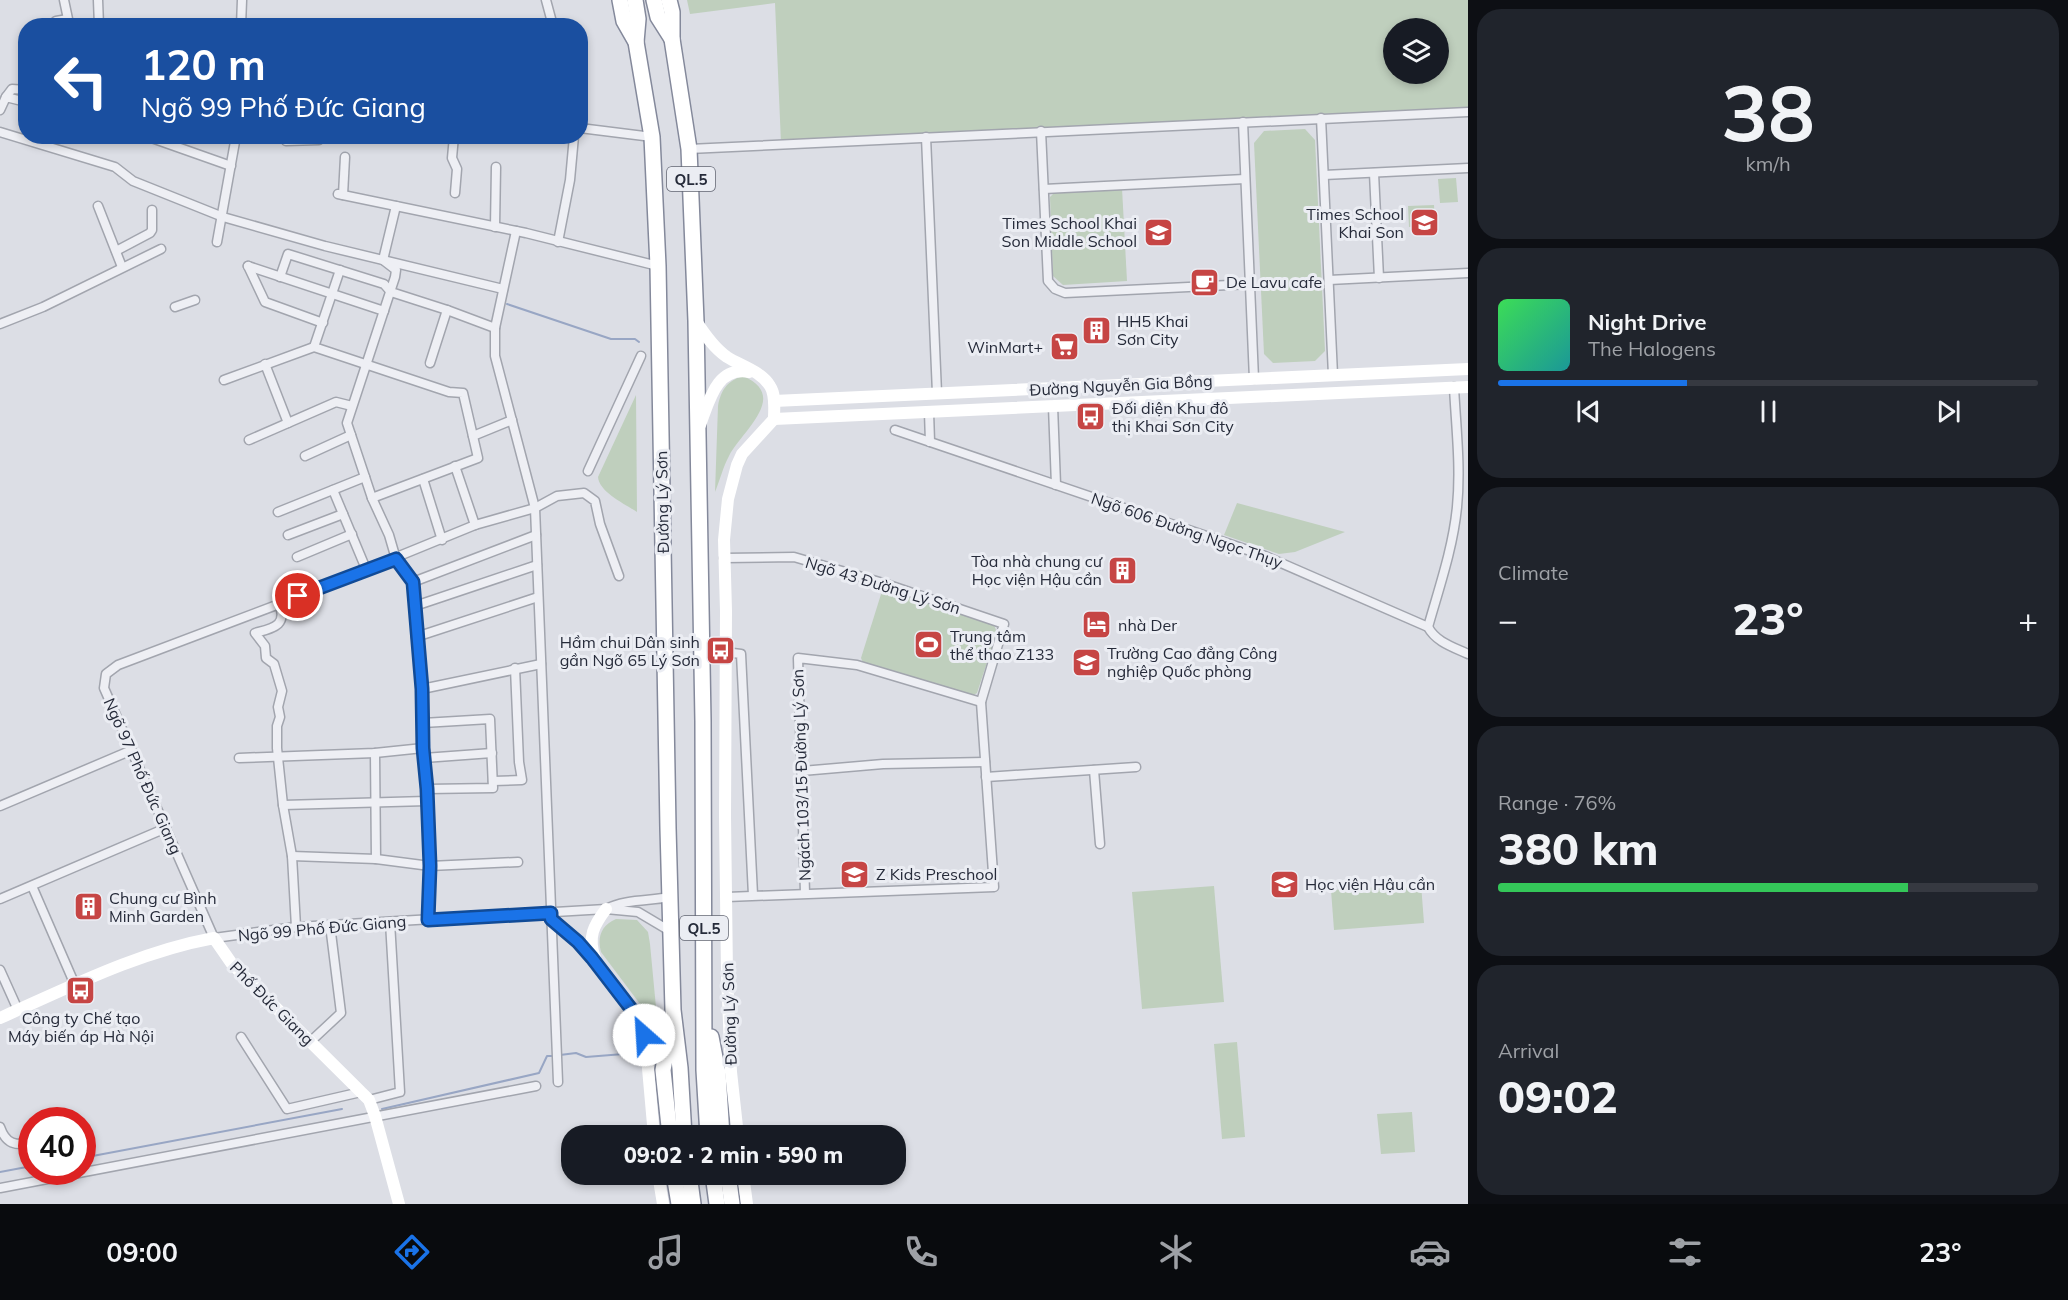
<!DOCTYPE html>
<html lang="en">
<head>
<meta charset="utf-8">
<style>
	:root { --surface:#171b24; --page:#20242c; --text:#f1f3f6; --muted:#9ea1a6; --line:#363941; --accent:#1a73e8 }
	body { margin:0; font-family:Mulish,sans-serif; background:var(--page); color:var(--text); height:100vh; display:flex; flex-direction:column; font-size:22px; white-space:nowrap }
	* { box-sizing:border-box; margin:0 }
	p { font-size:20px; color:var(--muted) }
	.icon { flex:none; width:33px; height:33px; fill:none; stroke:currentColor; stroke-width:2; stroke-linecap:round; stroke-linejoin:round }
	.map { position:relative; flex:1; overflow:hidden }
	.side { display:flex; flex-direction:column; gap:9px; padding:9px; background:#0d0f14; width:600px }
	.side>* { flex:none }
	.guide { position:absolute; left:18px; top:18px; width:570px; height:126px; border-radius:24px; box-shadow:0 3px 9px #0003; background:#1a4fa0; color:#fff; overflow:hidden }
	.controls { position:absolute; left:1383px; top:18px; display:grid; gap:12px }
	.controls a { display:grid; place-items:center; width:66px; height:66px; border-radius:50%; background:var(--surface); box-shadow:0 3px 9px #0003; font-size:30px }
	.speed { position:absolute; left:18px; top:1107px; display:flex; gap:12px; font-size:30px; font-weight:700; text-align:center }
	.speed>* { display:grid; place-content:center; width:78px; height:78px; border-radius:50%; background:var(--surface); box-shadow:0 3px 9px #0003; line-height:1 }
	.speed .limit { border:9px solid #d22; background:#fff; color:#111 }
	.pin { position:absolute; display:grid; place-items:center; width:51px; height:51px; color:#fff; margin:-26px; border:3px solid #fff; border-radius:50%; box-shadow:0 2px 6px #0007 }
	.me { position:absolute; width:66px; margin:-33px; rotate:334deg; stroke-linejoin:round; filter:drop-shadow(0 0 4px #0008) }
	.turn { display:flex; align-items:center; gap:21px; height:126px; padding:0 24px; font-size:27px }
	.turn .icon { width:78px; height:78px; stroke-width:2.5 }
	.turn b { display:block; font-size:42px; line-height:51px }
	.big { font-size:45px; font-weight:800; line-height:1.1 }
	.side .tile { flex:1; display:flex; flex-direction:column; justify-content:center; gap:9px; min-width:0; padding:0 21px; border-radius:24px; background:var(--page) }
	.side .dial { align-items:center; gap:0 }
	.dial b { font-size:78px; line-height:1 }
	.song { display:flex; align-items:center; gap:18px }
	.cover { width:72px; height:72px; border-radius:9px; background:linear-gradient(135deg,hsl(130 70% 55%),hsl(180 70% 35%)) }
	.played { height:6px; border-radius:3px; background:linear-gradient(90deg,var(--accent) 35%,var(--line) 35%) }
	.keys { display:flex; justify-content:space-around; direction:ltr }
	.heat { display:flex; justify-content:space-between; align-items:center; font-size:33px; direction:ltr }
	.charge { height:9px; border-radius:4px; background:linear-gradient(90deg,#34c759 76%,var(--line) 0) }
	.trip { position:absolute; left:561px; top:1125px; width:345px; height:60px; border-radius:24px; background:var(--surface); box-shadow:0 3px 9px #0003; font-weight:800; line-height:60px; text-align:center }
	.dock { display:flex; height:96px; justify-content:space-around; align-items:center; background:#090b0e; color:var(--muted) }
	.dock .icon { width:42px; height:42px }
	.dock .active { color:var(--accent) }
	.dock b { font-size:27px; color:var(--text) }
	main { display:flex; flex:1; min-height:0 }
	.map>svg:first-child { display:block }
	.green { fill:#bfcfbd; fill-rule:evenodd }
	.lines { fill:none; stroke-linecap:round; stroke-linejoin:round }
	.stream { stroke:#98a6c4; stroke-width:2 }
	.street-casing { stroke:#a2a5ae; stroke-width:11 }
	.highway-casing { stroke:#84899b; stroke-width:18 }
	.street { stroke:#eeeff4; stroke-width:8 }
	.secondary { stroke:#fff; stroke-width:12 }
	.highway { stroke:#fff; stroke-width:15 }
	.route-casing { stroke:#114b97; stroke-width:15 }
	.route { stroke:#1a73e8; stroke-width:10 }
	.labels { text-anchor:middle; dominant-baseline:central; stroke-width:6; stroke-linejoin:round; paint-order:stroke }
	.shield { fill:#ebedf3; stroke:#616572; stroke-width:1.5 }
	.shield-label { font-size:15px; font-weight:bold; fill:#262b3a }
	.poi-label { font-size:16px; fill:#262b3a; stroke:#ebedf3; text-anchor:start }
	.street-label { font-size:16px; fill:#262b3a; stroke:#ebedf3 }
</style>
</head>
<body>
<main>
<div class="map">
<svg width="1468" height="1204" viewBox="0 0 1468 1204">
	<rect width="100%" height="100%" fill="#dcdee5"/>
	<g class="green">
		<path d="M687,0H1468V109L781,143L775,3L690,14ZM1394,28H1438V74H1394Z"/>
		<path d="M1305,129L1315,140L1325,351L1315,361L1273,363L1264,354L1254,143L1264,131Z"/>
		<path d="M1456,178L1458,202L1440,203L1438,179Z"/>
		<path d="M1122,188L1127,281L1063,285L1053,276L1050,197L1055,192Z"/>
		<path d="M1434,205L1435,226L1409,227L1408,206Z"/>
		<path d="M743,376C790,396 742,431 729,456C723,467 720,480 715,492L718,406C721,390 727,381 743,376Z"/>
		<path d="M636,395L637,512C625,504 599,492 598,477Z"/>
		<path d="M1237,503L1345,532L1295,552L1279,554L1224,535Z"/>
		<path d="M889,588L992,621L997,632L977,693L970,697L864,665L861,658L882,591Z"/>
		<path d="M1421,884L1424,923L1334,930L1331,890Z"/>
		<path d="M1214,886L1224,1002L1142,1009L1132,892Z"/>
		<path d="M616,919L637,920L648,932L650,944L657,1018V1029L654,1031L646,1012L601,952C597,938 601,925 616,919Z"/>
		<path d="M1237,1042L1245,1137L1222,1139L1214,1044Z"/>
		<path d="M1412,1112L1415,1152L1381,1154L1377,1114Z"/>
	</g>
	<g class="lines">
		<g class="stream">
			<path d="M507,304L611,339H635L639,342"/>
			<path d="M560,1055L576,1053L586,1057L636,1053"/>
			<path d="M382,1109L539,1073L547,1056H554"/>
			<path d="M82,1158L342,1109"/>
			<path d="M0,1172L32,1166"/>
		</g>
		<defs>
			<g id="street">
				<path d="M98,0L99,26"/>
				<path d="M546,0L553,26"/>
				<path d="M56,26V21L68,19L64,0"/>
				<path d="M241,26L242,0"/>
				<path d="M6,97L12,89L26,90"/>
				<path d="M0,110L6,97L26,102"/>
				<path d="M1321,118L1333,375"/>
				<path d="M1243,122L1254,379"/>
				<path d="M580,128L652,137"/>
				<path d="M1041,131L1048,281L1055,289L1065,293L1250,284"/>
				<path d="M0,132L115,167L133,181L223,217L325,246L503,289"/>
				<path d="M146,136L231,166"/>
				<path d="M454,136L452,158L457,169L455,193"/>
				<path d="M926,137L937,393"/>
				<path d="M286,141L319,140"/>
				<path d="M689,149L1468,112"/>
				<path d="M1374,173L1379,278"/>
				<path d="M1324,175L1468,168"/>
				<path d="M1044,189L1245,179"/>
				<path d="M338,194L526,233L658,266"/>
				<path d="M343,195L345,157"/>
				<path d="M98,206L122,267"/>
				<path d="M396,206L383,260L396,270L395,277L347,423L372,498L389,535L396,559L413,582L422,689L423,748L427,789L430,866L428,919"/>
				<path d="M495,227L496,167"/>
				<path d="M516,231L495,328V356L535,508L558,1082"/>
				<path d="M217,242L236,136"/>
				<path d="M558,242L570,180L574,136"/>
				<path d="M116,251L150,233L152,230V210"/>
				<path d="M248,266L384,311"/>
				<path d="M248,266L265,302L323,323"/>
				<path d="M340,270L314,347L449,392L463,393L478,458L372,498"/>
				<path d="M280,277L288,254L384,284L391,292L447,310L495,328"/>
				<path d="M1329,280L1468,273"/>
				<path d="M175,307L195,300"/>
				<path d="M0,324L43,307L161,249"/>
				<path d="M430,363L447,310"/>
				<path d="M265,364L288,423"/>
				<path d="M224,380L314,347"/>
				<path d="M1053,406L1056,485"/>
				<path d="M929,412L930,442"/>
				<path d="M895,430L1265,556L1428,627C1436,642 1453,647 1468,654"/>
				<path d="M473,436L512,420"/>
				<path d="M249,440L336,402L352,406"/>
				<path d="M305,456L351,435"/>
				<path d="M455,466L475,525"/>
				<path d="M588,471L641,356"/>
				<path d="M423,479L442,540"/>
				<path d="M333,490L366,569"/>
				<path d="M278,512L365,477"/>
				<path d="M288,535L343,514"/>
				<path d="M297,557L352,534"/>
				<path d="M724,558L794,557L883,583L1004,624L981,702L994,887L727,897"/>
				<path d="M619,576L600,524L595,501L584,493L557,496L535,508L475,525L311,592L118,665L106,674L104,688L214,938L296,927L606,909L638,912L670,931"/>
				<path d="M413,582L536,535"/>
				<path d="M279,603C288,626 273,628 255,633L265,646L266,658L274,664L282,691L278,707L280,717L277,726V748L283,805L292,856L296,927"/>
				<path d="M415,606L537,565"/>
				<path d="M1428,627C1439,588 1453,548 1457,507C1461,467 1456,427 1454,387"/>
				<path d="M416,637L538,597"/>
				<path d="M725,652L741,654L753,895"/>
				<path d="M422,689L541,664"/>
				<path d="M423,723L490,719L493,788L427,789"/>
				<path d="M375,753L376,859"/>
				<path d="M239,758L375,753L423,748"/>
				<path d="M424,758L492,753"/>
				<path d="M1094,770L1100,844"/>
				<path d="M802,771L883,764L985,762"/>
				<path d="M986,777L1136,767"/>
				<path d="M493,781L522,780L519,762L515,668"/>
				<path d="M283,805L427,801"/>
				<path d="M0,806L132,750"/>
				<path d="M292,856L376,859L430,866L518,862"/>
				<path d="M32,886L75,985"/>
				<path d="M805,893L798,658L857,665L981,702"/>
				<path d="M0,899L166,828"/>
				<path d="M606,909C625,899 649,901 670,897"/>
				<path d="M0,970L18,1010"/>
				<path d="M241,1037L287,1109L361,1092"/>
				<path d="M311,1041L341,1013L330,925"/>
				<path d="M369,1100L400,1092L390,922"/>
				<path d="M0,1127C6,1144 15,1146 32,1143"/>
				<path d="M0,1188L536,1086"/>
			</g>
			<g id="highway">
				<path d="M620,0L624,21L636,42L652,137L658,266L668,828L673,1010L680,1068L684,1136"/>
				<path d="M635,0L638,19L636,42"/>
				<path d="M654,0L658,17L672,39"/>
				<path d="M669,0L672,12V39L689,149L696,321L703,721L704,1070L708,1136"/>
				<path d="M711,1037L718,1073L722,1136"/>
				<path d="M670,1136L663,1070L671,1027"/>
				<path d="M674,1174L679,1204"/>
				<path d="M689,1174L693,1204"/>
				<path d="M713,1174L717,1204"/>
				<path d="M728,1174L732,1204"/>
			</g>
		</defs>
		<use href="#street" class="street-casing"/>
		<use href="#highway" class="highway-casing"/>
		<use href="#street" class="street"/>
		<g class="secondary">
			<path d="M696,321C705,335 714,348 727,357C741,366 761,371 770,386C776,395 774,408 774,419L742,454L737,465L728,499L724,540L726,611L725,816L727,975L731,1072L738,1136"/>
			<path d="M774,401L1468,369"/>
			<path d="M774,419L1468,387"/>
			<path d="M700,425C709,402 716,366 749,372"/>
			<path d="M551,919L584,948L632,1010L641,1026L646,1046L654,1136"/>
			<path d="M595,958C587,937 594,925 606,909"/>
			<path d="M0,1018C70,987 138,952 214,938L232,964L369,1100L375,1116L399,1204"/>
			<path d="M658,1174L663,1204"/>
			<path d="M743,1174L747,1204"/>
		</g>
		<use href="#highway" class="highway"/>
	</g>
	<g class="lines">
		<defs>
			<path id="route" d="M298,596L396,559L413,582L422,689L423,748L427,789L430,866L428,920L551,913V919L578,942L592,958L632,1010L641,1026L644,1035"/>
		</defs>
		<use href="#route" class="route-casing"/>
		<use href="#route" class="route"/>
	</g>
	<defs>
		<symbol id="school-square" viewBox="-11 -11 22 22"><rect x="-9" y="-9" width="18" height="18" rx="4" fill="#c64544" stroke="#ebedf3"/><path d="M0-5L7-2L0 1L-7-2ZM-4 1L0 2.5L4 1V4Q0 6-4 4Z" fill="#fff"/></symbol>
		<symbol id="cafe-square" viewBox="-11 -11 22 22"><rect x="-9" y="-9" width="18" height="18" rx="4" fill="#c64544" stroke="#ebedf3"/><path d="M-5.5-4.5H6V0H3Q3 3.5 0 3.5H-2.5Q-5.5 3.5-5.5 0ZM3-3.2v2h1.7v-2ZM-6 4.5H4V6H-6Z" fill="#fff"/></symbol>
		<symbol id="building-square" viewBox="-11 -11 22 22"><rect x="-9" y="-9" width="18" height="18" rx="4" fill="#c64544" stroke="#ebedf3"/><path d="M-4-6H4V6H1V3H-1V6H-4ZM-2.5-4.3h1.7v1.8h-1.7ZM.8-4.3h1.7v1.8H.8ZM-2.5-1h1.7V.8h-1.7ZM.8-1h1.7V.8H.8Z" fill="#fff"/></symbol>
		<symbol id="supermarket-square" viewBox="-11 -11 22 22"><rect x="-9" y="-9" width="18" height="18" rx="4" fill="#c64544" stroke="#ebedf3"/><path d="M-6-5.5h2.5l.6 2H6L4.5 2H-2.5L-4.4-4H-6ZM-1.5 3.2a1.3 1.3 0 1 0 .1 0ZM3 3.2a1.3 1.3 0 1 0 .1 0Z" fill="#fff"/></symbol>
		<symbol id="bus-square" viewBox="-11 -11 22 22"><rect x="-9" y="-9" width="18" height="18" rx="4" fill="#c64544" stroke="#ebedf3"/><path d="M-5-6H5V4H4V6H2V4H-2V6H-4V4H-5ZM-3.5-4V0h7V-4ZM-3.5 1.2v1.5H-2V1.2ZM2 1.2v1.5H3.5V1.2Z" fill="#fff"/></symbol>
		<symbol id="hotel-square" viewBox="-11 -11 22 22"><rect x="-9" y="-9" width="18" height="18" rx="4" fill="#c64544" stroke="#ebedf3"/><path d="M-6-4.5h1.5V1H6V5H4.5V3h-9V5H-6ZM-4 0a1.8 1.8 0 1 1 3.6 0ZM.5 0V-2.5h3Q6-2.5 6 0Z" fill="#fff"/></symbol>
		<symbol id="stadium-square" viewBox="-11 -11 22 22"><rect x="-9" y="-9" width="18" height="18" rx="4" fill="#c64544" stroke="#ebedf3"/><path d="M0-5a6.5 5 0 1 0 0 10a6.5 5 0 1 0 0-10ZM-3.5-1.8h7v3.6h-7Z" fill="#fff"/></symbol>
		<symbol id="university-square" viewBox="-11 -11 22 22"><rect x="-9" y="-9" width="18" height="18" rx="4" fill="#c64544" stroke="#ebedf3"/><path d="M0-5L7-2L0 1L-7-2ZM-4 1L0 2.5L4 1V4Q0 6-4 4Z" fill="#fff"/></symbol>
	</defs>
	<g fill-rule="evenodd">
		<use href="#school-square" x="1408" y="206" width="33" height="33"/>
		<use href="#school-square" x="1142" y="216" width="33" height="33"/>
		<use href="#cafe-square" x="1188" y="266" width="33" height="33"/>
		<use href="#building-square" x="1080" y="314" width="33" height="33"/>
		<use href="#supermarket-square" x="1048" y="330" width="33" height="33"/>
		<use href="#bus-square" x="1074" y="400" width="33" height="33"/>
		<use href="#building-square" x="1106" y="554" width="33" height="33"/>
		<use href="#hotel-square" x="1080" y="608" width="33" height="33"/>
		<use href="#stadium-square" x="912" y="628" width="33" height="33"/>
		<use href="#bus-square" x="704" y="634" width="33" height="33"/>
		<use href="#university-square" x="1070" y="646" width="33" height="33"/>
		<use href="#school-square" x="838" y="858" width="33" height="33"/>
		<use href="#university-square" x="1268" y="868" width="33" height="33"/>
		<use href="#building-square" x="72" y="890" width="33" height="33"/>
		<use href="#bus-square" x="64" y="974" width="33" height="33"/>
	</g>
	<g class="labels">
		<g class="shield">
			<rect x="667" y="167" width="48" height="24" rx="4.5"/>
			<rect x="680" y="916" width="48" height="24" rx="4.5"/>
		</g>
		<g class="shield-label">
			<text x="691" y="179">QL.5</text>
			<text x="704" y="928">QL.5</text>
		</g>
		<g class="poi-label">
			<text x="1404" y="214" text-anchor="end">Times School<tspan x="1404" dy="18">Khai Son</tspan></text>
			<text x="1137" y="223" text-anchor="end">Times School Khai<tspan x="1137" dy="18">Son Middle School</tspan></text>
			<text x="1226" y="282">De Lavu cafe</text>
			<text x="1117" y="321">HH5 Khai<tspan x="1117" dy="18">Sơn City</tspan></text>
			<text x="1043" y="347" text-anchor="end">WinMart+</text>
			<text x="1112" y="408">Đối diện Khu đô<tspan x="1112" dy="18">thị Khai Sơn City</tspan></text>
			<text x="1102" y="561" text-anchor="end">Tòa nhà chung cư<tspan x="1102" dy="18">Học viện Hậu cần</tspan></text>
			<text x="1118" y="625">nhà Der</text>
			<text x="950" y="636">Trung tâm<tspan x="950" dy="18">thể thao Z133</tspan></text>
			<text x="700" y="642" text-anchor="end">Hầm chui Dân sinh<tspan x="700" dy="18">gần Ngõ 65 Lý Sơn</tspan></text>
			<text x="1107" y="653">Trường Cao đẳng Công<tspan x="1107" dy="18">nghiệp Quốc phòng</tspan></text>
			<text x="876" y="874">Z Kids Preschool</text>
			<text x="1305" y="884">Học viện Hậu cần</text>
			<text x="109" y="898">Chung cư Bình<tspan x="109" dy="18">Minh Garden</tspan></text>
			<text x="81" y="1018" text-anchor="middle">Công ty Chế tạo<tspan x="81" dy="18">Máy biến áp Hà Nội</tspan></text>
		</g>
		<g class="street-label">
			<text transform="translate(1121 385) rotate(-3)">Đường Nguyễn Gia Bồng</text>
			<text transform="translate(662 502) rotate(-91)">Đường Lý Sơn</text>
			<text transform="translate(1187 530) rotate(19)">Ngõ 606 Đường Ngọc Thụy</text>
			<text transform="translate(883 585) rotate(17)">Ngõ 43 Đường Lý Sơn</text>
			<text transform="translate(801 775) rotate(-92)">Ngách 103/15 Đường Lý Sơn</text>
			<text transform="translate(143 776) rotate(66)">Ngõ 97 Phố Đức Giang</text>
			<text transform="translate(322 928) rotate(-5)">Ngõ 99 Phố Đức Giang</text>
			<text transform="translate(272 1003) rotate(45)">Phố Đức Giang</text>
			<text transform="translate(729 1014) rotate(-92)">Đường Lý Sơn</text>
		</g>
	</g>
</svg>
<div class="controls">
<a><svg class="icon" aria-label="layers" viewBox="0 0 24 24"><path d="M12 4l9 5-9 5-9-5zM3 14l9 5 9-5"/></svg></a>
</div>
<div class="speed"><div class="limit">40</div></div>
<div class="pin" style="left:298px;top:596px;background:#d93025"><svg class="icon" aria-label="arrive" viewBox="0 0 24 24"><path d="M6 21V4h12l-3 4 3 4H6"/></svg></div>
<svg class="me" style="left:644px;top:1035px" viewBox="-20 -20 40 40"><circle r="19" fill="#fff"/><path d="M0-13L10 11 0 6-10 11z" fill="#1a73e8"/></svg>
<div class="trip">09:02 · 2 min · 590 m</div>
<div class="guide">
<div class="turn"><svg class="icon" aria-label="left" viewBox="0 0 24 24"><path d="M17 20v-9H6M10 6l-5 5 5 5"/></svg><div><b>120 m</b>Ngõ 99 Phố Đức Giang</div></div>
</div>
</div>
<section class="side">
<div class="tile dial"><b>38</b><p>km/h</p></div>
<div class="tile">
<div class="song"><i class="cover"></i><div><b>Night Drive</b><p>The Halogens</p></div></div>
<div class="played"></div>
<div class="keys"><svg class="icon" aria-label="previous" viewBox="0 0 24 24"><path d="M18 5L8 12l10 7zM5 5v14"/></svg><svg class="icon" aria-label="pause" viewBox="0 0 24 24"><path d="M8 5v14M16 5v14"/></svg><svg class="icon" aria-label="next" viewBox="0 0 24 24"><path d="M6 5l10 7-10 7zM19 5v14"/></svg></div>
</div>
<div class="tile"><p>Climate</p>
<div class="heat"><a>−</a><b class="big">23°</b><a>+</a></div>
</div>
<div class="tile"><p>Range · 76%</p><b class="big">380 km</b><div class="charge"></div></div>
<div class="tile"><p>Arrival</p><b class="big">09:02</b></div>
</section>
</main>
<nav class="dock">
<b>09:00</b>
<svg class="icon active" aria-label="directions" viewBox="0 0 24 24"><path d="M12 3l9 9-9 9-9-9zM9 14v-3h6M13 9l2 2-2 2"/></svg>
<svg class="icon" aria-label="music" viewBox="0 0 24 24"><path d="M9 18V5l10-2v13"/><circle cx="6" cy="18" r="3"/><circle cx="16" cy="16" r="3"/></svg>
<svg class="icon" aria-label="phone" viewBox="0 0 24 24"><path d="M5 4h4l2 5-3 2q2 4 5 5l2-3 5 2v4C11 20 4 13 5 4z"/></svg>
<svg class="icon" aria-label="climate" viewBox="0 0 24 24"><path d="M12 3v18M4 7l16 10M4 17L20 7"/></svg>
<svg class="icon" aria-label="car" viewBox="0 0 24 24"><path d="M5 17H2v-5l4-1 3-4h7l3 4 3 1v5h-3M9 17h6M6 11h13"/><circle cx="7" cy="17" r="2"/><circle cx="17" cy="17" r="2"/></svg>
<svg class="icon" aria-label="filters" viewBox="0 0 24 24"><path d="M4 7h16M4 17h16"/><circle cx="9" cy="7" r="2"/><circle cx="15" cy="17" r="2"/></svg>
<b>23°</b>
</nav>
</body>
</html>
